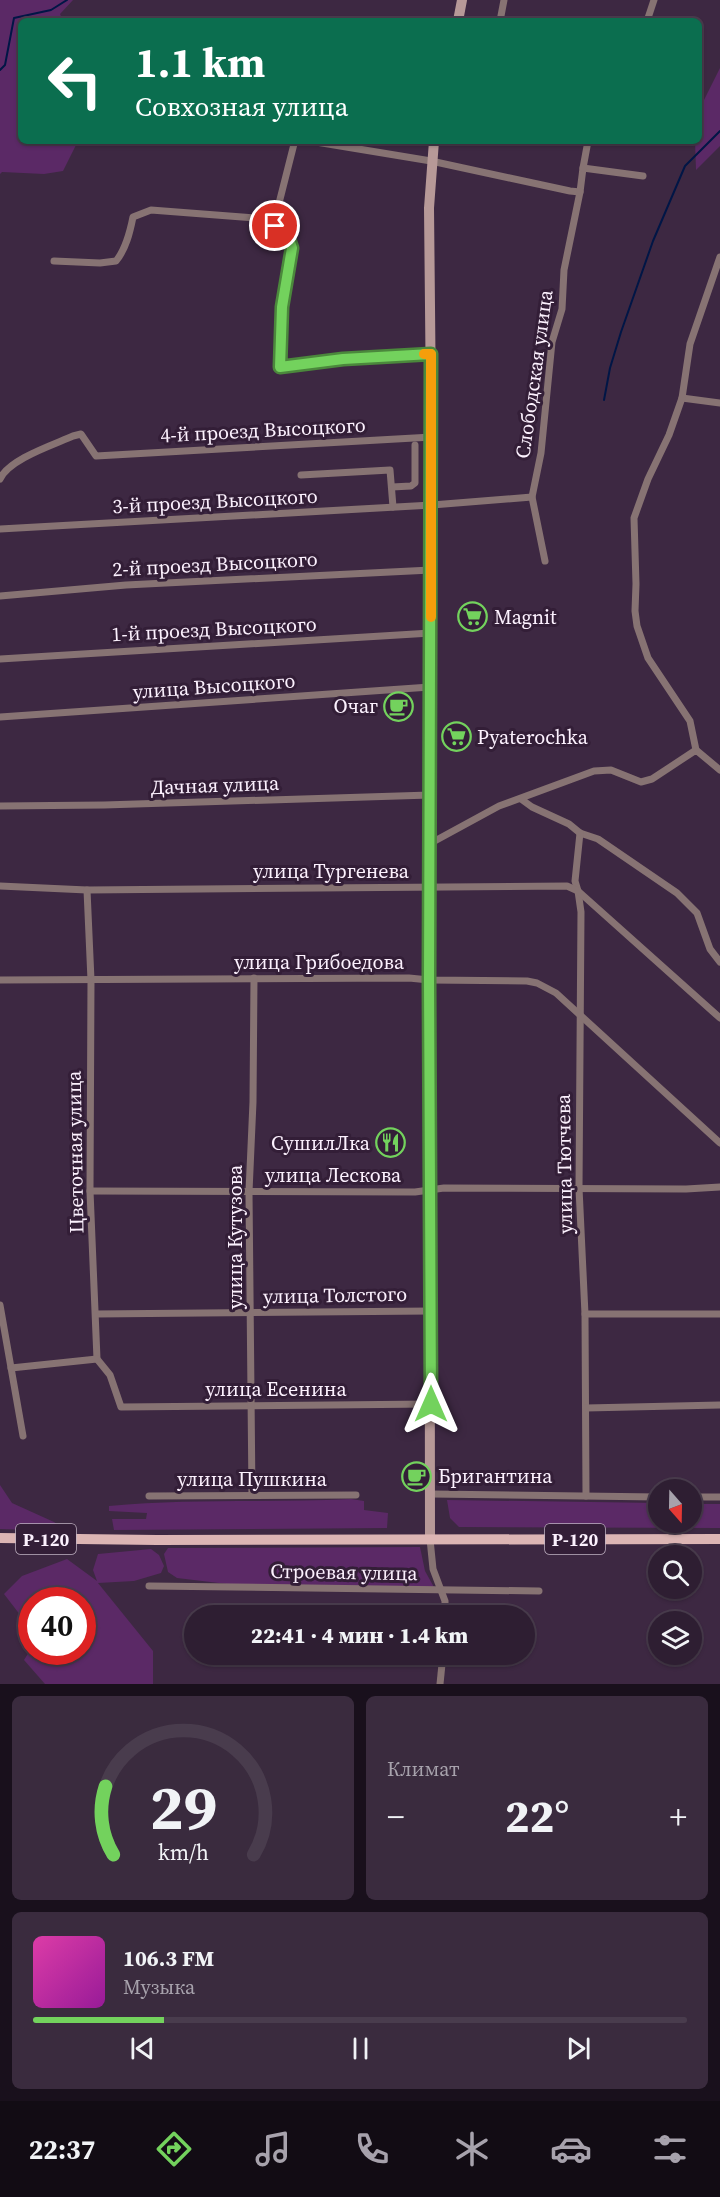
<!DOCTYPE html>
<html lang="ru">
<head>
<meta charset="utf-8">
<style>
	:root { --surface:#2e1e32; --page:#3a2b3e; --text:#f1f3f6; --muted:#a7a2ac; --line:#493c4d; --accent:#73d25d }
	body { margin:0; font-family:"Source Serif 4",serif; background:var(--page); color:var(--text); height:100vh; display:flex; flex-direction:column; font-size:22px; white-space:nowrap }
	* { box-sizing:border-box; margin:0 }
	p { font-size:20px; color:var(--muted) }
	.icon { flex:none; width:33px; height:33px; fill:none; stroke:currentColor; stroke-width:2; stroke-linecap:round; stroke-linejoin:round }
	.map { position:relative; height:1684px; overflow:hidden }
	.side { display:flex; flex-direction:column; gap:12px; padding:12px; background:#19101c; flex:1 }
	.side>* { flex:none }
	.banner { position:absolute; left:18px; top:18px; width:684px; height:126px; border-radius:9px; box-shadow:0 2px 4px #0004,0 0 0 2px var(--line); background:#0b6e4f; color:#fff; overflow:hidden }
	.needle { width:39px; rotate:160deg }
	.controls { position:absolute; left:648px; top:1479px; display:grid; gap:12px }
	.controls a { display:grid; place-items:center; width:54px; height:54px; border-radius:50%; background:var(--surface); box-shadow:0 2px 4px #0004,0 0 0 2px var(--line); font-size:30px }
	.speed { position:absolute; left:18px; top:1587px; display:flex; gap:12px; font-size:30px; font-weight:700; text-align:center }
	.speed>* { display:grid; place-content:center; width:78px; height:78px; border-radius:50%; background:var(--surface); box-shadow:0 2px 4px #0004,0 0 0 2px var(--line); line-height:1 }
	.speed .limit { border:9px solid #d22; background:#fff; color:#111 }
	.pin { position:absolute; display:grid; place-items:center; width:51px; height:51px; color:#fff; margin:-26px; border:3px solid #fff; border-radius:50%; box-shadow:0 2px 6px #0007 }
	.me { position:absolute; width:66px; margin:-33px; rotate:0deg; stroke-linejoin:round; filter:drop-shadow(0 0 4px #0008) }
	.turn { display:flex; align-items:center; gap:21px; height:126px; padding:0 18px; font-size:27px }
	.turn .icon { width:78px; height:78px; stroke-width:2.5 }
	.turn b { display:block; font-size:42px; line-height:51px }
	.big { font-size:45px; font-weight:800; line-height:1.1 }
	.side .tile { flex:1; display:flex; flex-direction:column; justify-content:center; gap:9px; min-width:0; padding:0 21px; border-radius:9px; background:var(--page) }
	.side .dial { align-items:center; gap:0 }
	.dial svg { height:156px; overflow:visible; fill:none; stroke:var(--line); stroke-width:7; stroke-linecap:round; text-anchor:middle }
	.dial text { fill:var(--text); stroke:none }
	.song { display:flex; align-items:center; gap:18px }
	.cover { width:72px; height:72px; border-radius:9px; background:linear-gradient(135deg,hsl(320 70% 55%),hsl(300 70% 35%)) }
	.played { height:6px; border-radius:3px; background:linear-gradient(90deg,var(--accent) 20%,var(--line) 20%) }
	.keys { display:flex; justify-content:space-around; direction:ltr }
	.heat { display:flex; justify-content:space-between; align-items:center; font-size:33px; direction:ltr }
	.side .tiles { flex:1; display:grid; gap:12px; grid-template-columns:1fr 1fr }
	.tile:last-child { grid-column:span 2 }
	.trip { position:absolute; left:184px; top:1605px; width:351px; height:60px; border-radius:30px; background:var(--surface); box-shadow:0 2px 4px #0004,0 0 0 2px var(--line); font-weight:800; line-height:60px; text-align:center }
	.tab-bar { display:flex; height:96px; justify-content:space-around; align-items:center; background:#120c14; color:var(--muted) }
	.tab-bar .icon { width:42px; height:42px }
	.tab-bar .current { color:var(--accent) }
	.tab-bar b { font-size:27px; color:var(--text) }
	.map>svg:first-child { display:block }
	.green { fill:#5b2966 }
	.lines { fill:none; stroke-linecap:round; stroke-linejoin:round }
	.stream { stroke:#001646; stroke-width:2 }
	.street { stroke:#877373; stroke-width:7 }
	.secondary { stroke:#b79998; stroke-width:10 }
	.primary { stroke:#dcb5b4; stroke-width:10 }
	.route-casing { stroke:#4b883c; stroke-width:15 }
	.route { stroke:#73d25d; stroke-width:10 }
	.slow { stroke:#f59e0b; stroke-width:10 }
	.labels { text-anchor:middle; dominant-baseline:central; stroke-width:6; stroke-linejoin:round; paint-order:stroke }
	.shield { fill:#331e37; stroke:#c0b2c2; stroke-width:1.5 }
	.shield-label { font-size:18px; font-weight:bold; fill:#fcf1fe }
	.street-label { font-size:20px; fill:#fcf1fe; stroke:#331e37 }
	.poi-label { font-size:20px; fill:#fcf1fe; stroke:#331e37; text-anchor:start }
</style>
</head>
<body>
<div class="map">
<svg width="720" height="1684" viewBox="0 0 720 1684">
	<rect width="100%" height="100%" fill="#3d2842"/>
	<g class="green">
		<path d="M0,0H73L60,14L63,21H21V141H78L63,171L44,174L2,172L0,174Z"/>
		<path d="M720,68V146L696,170L695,141H699V110Z"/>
		<path d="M0,1485L12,1503L54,1522L66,1531L0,1529Z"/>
		<path d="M351,1499L364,1501V1510L388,1513L387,1528L114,1530L112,1519H146L147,1513L109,1511V1506C189,1498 270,1503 351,1499Z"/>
		<path d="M447,1500L658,1503V1522H692V1504H720V1528L459,1527L450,1518Z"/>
		<path d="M420,1547L425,1571L435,1589L244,1586L177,1578L168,1572L164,1554L168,1548Z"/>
		<path d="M151,1549L159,1555L164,1566L161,1573L134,1581L98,1583L153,1651V1684H45L24,1660L31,1649L32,1652H82V1600H32L31,1629L4,1594L22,1576L67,1559L97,1581L93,1570L98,1554Z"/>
	</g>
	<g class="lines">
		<g class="stream">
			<path d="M0,70L5,65L14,18L51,10L67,0"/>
			<path d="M604,400L610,368L621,332L653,241L685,166L720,131"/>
		</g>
		<g class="street">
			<path d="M500,21L504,0"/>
			<path d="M647,21L654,0"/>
			<path d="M310,141L431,161L570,191L580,192L583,168L643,176"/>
			<path d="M583,168L588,141"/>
			<path d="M276,215L275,226L288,236L292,248L282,307L280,367L343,359L431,354"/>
			<path d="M54,261L100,263L116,261C126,249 130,232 133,217L151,210L255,218L276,215L294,144L297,141"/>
			<path d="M682,398L720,403"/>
			<path d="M301,475L390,470L393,507"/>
			<path d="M0,479C9,459 53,445 73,436L81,434L96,456L432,437"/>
			<path d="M392,487L411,486L415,483V445"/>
			<path d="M0,529L432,505L532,497"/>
			<path d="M545,561L532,497L541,453L552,342L562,309L564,270L580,192"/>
			<path d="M0,596L126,585L431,570"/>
			<path d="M0,659L431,633"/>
			<path d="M0,717L430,687"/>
			<path d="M696,750L690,721L648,658L637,626L635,611L636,584L634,518L648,479L669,435L682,398L690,344L720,257"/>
			<path d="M521,799L532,807L569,824L580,833L598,839L677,893L697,913L710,949L720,962"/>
			<path d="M0,806L104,805L430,795"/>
			<path d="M580,833L575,881L578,891L581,912L579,1188L585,1314L586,1496"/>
			<path d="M431,843L499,806L594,771L611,770L641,782L652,779L696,750L720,770"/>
			<path d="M0,886L87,890L567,886L578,891L720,1018"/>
			<path d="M87,890L91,980L90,1191L97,1359L110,1375L121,1407L431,1404"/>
			<path d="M0,980L409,978L429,980L527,981L537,983L556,993L720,1143"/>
			<path d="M90,1191L415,1192L444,1188L686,1189L720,1187"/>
			<path d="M0,1305L23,1436"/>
			<path d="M96,1314L431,1311"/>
			<path d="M585,1314H720"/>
			<path d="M11,1368L97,1359"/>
			<path d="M586,1408L720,1405"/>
			<path d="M431,1494L658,1497"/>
			<path d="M252,1495L249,1192L253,1102L254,978"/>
			<path d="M149,1496L356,1495"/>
			<path d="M692,1497H720"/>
			<path d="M430,1539L433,1569L445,1601V1616"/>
			<path d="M149,1586L539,1591"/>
			<path d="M440,1684L443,1654"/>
		</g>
		<g class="secondary">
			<path d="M458,21L462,0"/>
			<path d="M430,1539L429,728L432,505L429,208L434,141"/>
		</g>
		<path class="primary" d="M0,1538L157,1540L720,1539"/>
	</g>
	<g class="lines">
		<defs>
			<path id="route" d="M275,226L288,236L292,248L282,307L280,367L343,359L431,354L429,980L431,1404"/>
		</defs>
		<use href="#route" class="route-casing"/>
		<use href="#route" class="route"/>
		<path class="slow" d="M424,354H431V617"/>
	</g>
	<defs>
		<symbol id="supermarket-ring" viewBox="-11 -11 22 22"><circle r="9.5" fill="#331e37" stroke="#73d25d" stroke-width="1.5"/><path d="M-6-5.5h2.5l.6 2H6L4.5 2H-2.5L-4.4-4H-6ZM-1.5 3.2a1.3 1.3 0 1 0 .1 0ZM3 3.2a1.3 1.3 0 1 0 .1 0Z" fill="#73d25d"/></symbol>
		<symbol id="cafe-ring" viewBox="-11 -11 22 22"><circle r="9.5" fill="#331e37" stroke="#73d25d" stroke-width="1.5"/><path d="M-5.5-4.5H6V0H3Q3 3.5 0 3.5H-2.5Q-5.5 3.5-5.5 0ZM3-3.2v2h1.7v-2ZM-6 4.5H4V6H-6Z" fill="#73d25d"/></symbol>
		<symbol id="restaurant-ring" viewBox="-11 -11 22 22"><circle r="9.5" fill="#331e37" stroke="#73d25d" stroke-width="1.5"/><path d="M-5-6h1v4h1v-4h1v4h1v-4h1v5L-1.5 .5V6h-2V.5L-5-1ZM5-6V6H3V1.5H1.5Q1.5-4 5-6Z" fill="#73d25d"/></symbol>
	</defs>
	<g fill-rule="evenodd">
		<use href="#supermarket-ring" x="456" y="600" width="33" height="33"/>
		<use href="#cafe-ring" x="382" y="690" width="33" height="33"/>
		<use href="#supermarket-ring" x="440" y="720" width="33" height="33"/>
		<use href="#restaurant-ring" x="374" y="1126" width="33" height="33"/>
		<use href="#cafe-ring" x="400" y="1460" width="33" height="33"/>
	</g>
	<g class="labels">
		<g class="shield">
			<rect x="16" y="1524" width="60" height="30" rx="4.5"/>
			<rect x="545" y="1524" width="60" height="30" rx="4.5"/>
		</g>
		<g class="shield-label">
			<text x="46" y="1539">Р-120</text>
			<text x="575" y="1539">Р-120</text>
		</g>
		<g class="street-label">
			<text transform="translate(534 374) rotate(-82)">Слободская улица</text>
			<text transform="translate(263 430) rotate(-3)">4-й проезд Высоцкого</text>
			<text transform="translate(215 501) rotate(-3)">3-й проезд Высоцкого</text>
			<text transform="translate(215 564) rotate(-3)">2-й проезд Высоцкого</text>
			<text transform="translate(214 629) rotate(-3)">1-й проезд Высоцкого</text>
			<text transform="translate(214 686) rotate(-4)">улица Высоцкого</text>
			<text transform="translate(215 785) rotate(-2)">Дачная улица</text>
			<text x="331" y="871">улица Тургенева</text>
			<text x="319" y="962">улица Грибоедова</text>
			<text transform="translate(75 1152) rotate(-91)">Цветочная улица</text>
			<text transform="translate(564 1164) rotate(-91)">улица Тютчева</text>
			<text x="333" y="1175">улица Лескова</text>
			<text transform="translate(235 1237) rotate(-90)">улица Кутузова</text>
			<text transform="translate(335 1295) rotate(-1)">улица Толстого</text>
			<text x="276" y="1389">улица Есенина</text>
			<text x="252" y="1479">улица Пушкина</text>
			<text transform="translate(344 1572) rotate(1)">Строевая улица</text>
		</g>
		<g class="poi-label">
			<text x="494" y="617">Magnit</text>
			<text x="378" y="706" text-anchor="end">Очаг</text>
			<text x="477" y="737">Pyaterochka</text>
			<text x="370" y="1143" text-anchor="end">СушилЛка</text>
			<text x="438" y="1476">Бригантина</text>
		</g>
	</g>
</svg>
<div class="controls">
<a><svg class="needle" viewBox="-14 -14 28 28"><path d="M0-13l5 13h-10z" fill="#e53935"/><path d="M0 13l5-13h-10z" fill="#a7a2ac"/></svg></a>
<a><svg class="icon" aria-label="search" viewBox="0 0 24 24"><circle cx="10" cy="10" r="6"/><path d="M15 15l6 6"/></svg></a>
<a><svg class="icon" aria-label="layers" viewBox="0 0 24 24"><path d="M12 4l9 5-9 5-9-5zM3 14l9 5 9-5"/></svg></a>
</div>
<div class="speed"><div class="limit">40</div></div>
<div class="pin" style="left:275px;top:226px;background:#d93025"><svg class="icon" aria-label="arrive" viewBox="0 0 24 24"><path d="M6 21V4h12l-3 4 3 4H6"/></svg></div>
<svg class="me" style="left:431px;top:1404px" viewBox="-20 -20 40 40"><path d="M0-17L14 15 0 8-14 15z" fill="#73d25d" stroke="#fff" stroke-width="4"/></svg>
<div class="trip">22:41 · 4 мин · 1.4 km</div>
<div class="banner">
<div class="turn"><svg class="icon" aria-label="left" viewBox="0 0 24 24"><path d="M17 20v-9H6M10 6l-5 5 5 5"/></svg><div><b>1.1 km</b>Совхозная улица</div></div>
</div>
</div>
<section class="side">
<div class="tiles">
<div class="tile dial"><svg viewBox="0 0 100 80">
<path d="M14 69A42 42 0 1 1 86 69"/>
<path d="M14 69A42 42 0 0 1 10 34" stroke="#73d25d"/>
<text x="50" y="56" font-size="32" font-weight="700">29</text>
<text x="50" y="72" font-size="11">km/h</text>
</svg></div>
<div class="tile"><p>Климат</p>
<div class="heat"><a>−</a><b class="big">22°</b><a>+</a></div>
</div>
<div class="tile">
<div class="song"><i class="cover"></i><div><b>106.3 FM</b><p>Музыка</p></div></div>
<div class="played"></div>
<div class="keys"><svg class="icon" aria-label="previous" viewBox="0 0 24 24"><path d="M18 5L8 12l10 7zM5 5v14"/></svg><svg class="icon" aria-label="pause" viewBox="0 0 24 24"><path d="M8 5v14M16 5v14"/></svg><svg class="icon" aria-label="next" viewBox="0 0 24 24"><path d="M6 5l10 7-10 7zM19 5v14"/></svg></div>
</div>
</div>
</section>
<nav class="tab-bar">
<b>22:37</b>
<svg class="icon current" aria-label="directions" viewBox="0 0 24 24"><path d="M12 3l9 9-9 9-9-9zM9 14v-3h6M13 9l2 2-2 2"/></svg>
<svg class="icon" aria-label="music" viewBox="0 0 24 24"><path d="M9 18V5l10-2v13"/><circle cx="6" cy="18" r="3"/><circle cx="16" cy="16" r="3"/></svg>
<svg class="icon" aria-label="phone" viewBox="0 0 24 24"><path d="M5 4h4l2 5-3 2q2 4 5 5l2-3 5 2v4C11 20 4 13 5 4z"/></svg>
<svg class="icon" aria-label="climate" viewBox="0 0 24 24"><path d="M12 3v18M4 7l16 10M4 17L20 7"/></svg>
<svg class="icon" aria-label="car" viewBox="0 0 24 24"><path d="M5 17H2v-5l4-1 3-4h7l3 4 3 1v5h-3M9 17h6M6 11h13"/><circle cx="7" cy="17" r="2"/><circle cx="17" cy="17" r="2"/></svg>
<svg class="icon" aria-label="filters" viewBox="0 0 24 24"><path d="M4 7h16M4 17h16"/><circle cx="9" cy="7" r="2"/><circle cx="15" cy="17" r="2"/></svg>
</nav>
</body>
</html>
